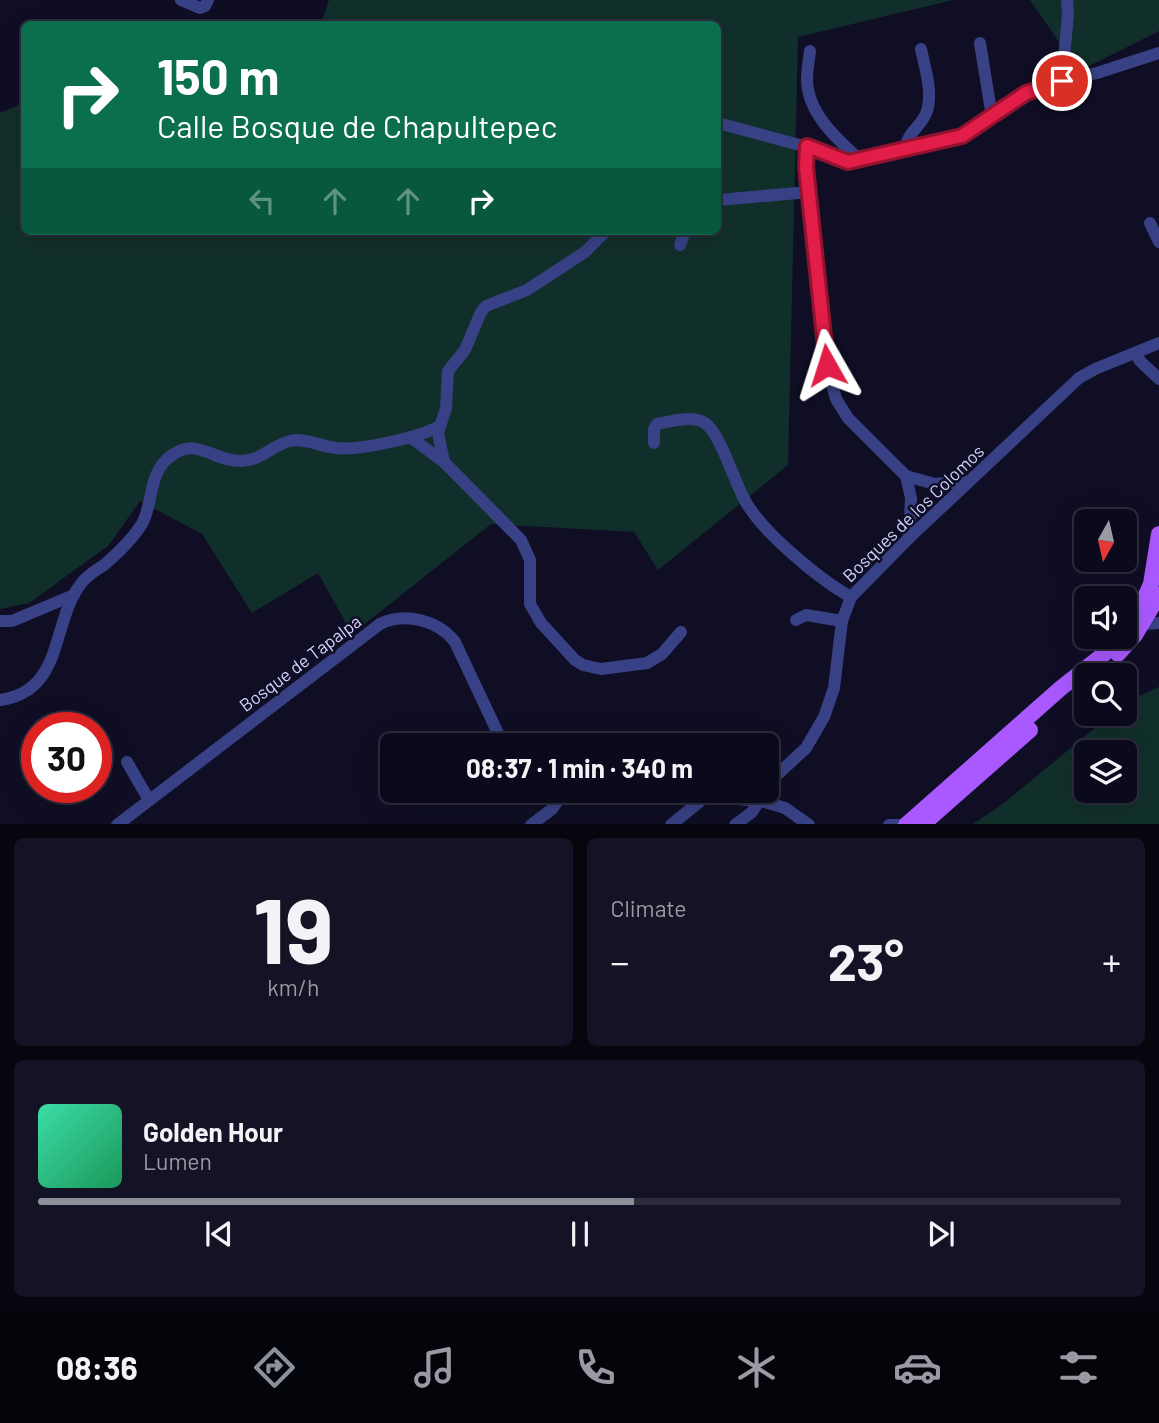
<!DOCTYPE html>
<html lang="en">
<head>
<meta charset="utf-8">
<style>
	:root { --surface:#0b0a1c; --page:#141325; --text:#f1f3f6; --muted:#9a9aa3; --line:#2b2b3b; --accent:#8c9099 }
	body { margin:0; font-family:Barlow,sans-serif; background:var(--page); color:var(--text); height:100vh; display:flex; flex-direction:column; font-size:26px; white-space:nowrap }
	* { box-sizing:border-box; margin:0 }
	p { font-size:23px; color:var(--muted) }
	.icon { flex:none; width:38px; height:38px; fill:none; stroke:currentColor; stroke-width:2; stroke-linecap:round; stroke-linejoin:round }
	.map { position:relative; height:824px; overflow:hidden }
	.drawer { display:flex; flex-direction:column; gap:14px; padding:14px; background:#06060f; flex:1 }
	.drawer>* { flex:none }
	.guide { position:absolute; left:21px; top:21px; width:700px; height:214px; border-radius:10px; box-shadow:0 7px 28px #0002,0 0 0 2px var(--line); background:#0b6e4f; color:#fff; overflow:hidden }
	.needle { width:46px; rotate:188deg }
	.tools { position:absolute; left:1074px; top:509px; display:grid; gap:14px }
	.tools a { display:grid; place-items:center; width:63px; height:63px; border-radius:10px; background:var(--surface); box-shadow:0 7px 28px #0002,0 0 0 2px var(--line); font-size:35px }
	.speed { position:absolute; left:21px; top:712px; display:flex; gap:14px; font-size:35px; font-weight:700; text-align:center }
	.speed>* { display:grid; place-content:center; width:91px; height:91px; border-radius:50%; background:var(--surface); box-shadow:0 7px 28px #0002,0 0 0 2px var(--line); line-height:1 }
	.speed .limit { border:10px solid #d22; background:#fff; color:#111 }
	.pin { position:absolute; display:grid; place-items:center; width:60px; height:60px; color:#fff; margin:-30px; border:4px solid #fff; border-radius:50%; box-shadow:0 2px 7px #0007 }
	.me { position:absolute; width:77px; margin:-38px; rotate:354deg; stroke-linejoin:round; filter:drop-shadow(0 0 5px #0008) }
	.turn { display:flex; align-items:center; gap:24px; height:147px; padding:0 21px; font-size:32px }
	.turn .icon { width:91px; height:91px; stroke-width:2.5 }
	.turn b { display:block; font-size:49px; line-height:60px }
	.lanes { display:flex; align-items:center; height:66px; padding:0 21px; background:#0003; justify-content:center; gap:35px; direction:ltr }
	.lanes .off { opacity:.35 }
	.big { font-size:52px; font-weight:700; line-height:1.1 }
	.drawer .card { flex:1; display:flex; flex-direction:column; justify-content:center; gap:10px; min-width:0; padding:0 24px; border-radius:10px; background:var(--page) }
	.drawer .dial { align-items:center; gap:0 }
	.dial b { font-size:91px; line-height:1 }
	.song { display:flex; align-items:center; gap:21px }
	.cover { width:84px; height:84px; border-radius:10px; background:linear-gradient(135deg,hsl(160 70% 55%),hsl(150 70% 35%)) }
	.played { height:7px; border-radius:4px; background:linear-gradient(90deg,var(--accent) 55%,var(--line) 55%) }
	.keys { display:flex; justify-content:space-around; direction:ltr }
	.heat { display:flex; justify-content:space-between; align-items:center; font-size:38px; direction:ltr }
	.drawer .tiles { flex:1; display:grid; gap:14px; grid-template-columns:1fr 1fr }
	.card:last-child { grid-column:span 2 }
	.trip { position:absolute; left:380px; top:733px; width:399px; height:70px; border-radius:10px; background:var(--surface); box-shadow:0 7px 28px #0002,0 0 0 2px var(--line); font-weight:700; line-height:70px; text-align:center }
	.tabs { display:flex; height:112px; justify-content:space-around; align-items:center; background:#04040b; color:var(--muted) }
	.tabs .icon { width:49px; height:49px }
	.tabs .current { color:var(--accent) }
	.tabs b { font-size:32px; color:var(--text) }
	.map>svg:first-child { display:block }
	.green { fill:#112f2a; fill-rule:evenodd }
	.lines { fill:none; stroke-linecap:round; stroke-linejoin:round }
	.minor { stroke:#384185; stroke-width:12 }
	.major { stroke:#a959ff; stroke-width:16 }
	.route-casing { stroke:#92132f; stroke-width:18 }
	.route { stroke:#e11d48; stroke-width:12 }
	.labels { text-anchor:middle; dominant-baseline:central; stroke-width:5; stroke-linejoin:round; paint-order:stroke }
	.street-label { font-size:18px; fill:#d2d4ff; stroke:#0f0e25 }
</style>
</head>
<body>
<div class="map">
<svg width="1159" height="825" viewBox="0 0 1159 825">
	<rect width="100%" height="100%" fill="#0f0e25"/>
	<g class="green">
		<path d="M329,0H953L798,37L788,465L658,570L634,532L491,524L352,634L318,573L252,613L202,534L140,501L108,546L29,603L0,609V113L24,103V231H718V24H321Z"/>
		<path d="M1030,0H1159V31L1079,71Z"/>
		<path d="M1159,687V824H973L1004,803L1112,714H1125V703ZM1087,752H1125V791H1087Z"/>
	</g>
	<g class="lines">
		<g class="minor">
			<path d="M181,0L200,8L205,6L208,0"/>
			<path d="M980,43L992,117"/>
			<path d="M810,51C809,60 807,70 807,79C807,113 837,139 860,160"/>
			<path d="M1062,81L1068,14L1067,0"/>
			<path d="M718,123L807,147L842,161L853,162L962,136L974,130L1026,93L1042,86L1097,73L1159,53"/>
			<path d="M807,147L806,167L827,365L836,399L848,418L906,476L935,484L969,481"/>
			<path d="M906,150C905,133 922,127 927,111C933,91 925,69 921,49"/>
			<path d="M718,200L809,192"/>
			<path d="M1150,223L1159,242"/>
			<path d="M680,245L685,231"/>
			<path d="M1136,353L1140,361L1159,379"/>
			<path d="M410,437L444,462L521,540L530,560V604L541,623L575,660L583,665L601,669L647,663L662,654L681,632"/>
			<path d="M654,443V429L657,424C671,421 692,415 705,423C721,434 735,485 747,504C765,534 820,580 851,597"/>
			<path d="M444,462L438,433L446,408L448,371L465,350L481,312L486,306L527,290L585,252L606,231"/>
			<path d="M906,476L911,498L909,538"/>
			<path d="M1135,618L1146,624L1159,623"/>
			<path d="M796,620L806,615L842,621"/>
			<path d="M0,621H12L74,595"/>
			<path d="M0,700C64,691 51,624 80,585C86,576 95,571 104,565C118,553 134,538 143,522C153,501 149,476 167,459C196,433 212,462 241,461C260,461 273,445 290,441C304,437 322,447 337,448C357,451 422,437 439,426"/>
			<path d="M127,762L149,800"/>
			<path d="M766,785L806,748L824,717L834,688L842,621L851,597L909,538L1079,378L1095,369L1159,343"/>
			<path d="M556,791L576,797L651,792L761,801L785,808L809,825"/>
			<path d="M117,825L380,624C405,612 438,620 455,642L504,746"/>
			<path d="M531,825L552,809L563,794"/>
			<path d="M671,825L704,798"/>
			<path d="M735,825L752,812L761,798"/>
			<path d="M889,825H905"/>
		</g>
		<g class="major">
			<path d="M1141,606L1151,584L1159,534"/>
			<path d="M1118,654L1135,635L1159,595"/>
			<path d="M906,825L1061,688L1104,654L1120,637"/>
			<path d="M922,825L1030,730"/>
		</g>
	</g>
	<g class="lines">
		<defs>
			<path id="route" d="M827,365L806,167L807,146L848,162L962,136L1026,93L1062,81"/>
		</defs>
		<use href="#route" class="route-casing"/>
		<use href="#route" class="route"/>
	</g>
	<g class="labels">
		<g class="street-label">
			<text transform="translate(913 513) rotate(-44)">Bosques de los Colomos</text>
			<text transform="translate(300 663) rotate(-37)">Bosque de Tapalpa</text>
		</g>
	</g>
</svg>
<div class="tools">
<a><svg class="needle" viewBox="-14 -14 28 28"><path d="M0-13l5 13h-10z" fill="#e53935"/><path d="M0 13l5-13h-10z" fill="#9a9aa3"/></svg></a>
<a><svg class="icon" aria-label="sound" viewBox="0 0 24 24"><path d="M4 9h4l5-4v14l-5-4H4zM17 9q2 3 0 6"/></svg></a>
<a><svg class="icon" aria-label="search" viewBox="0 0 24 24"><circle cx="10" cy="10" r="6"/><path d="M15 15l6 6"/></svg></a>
<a><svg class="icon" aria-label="layers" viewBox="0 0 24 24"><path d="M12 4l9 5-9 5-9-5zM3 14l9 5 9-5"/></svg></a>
</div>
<div class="speed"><div class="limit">30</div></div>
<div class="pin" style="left:1062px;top:81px;background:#d93025"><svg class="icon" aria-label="arrive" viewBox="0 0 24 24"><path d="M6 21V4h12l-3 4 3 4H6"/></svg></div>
<svg class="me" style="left:827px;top:365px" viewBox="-20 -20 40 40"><path d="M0-17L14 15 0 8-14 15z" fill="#e11d48" stroke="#fff" stroke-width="4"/></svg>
<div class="trip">08:37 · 1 min · 340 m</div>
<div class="guide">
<div class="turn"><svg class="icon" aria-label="right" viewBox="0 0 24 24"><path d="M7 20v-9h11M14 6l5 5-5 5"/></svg><div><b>150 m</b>Calle Bosque de Chapultepec</div></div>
<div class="lanes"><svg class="icon off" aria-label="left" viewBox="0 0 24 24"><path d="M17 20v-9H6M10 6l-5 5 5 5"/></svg><svg class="icon off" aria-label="ahead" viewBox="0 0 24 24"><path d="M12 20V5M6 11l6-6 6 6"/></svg><svg class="icon off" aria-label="ahead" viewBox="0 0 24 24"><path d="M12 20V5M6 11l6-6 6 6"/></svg><svg class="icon" aria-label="right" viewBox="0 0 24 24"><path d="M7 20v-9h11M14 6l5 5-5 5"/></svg></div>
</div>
</div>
<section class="drawer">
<div class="tiles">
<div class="card dial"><b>19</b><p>km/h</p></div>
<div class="card"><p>Climate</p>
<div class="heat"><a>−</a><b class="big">23°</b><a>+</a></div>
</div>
<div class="card">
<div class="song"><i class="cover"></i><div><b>Golden Hour</b><p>Lumen</p></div></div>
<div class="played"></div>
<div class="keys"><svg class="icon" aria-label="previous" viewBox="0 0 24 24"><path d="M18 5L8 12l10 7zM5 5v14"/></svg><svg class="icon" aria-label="pause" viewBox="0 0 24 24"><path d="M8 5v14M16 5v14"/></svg><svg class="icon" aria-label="next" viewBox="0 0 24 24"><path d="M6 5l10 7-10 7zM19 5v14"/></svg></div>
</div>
</div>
</section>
<nav class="tabs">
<b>08:36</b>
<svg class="icon current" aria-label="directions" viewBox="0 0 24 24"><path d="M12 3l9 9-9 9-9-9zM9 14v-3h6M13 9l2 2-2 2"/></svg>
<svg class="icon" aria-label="music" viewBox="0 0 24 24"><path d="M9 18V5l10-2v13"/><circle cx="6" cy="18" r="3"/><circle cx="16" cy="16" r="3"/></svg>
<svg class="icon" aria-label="phone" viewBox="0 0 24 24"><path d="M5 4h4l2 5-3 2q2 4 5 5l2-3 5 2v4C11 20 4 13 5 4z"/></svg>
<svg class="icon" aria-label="climate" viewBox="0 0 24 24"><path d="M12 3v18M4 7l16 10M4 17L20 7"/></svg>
<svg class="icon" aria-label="car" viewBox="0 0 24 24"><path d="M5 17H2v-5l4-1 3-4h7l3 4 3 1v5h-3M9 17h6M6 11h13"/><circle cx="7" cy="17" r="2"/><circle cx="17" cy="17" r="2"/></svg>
<svg class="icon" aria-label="filters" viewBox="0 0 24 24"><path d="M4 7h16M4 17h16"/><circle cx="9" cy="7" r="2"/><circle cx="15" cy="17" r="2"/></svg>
</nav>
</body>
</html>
